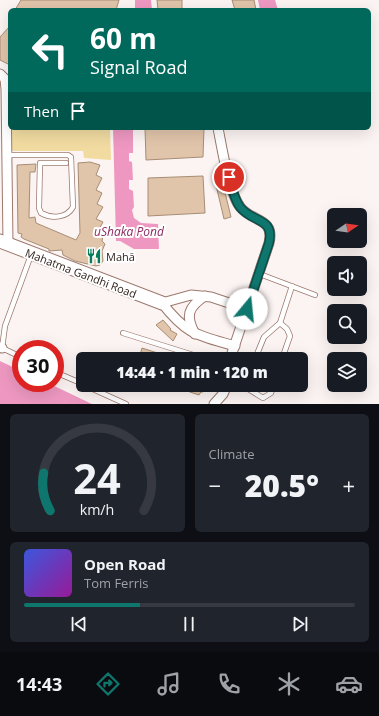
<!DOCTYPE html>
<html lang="en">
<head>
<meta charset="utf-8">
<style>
	:root { --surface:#171b24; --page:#20242c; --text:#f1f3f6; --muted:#9ea1a6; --line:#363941; --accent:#0f766e }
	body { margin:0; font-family:"Open Sans",sans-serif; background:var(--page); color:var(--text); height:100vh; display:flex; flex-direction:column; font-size:15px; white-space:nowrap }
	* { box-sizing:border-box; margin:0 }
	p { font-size:13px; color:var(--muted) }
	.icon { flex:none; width:22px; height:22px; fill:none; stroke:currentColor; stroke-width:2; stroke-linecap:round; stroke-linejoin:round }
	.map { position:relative; height:404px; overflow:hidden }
	.drawer { display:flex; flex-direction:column; gap:10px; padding:10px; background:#0d0f14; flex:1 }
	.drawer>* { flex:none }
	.hud { position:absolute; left:8px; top:8px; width:363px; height:122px; border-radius:6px; box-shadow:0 4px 16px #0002; background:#00695c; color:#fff; overflow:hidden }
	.needle { width:26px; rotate:77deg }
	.controls { position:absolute; left:327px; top:208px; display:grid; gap:8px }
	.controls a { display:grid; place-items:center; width:40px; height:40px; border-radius:6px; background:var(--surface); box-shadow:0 4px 16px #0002; font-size:20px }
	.speed { position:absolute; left:12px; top:340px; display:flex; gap:8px; font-size:20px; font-weight:700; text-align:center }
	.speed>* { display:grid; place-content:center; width:52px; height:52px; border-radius:50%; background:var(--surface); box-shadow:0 4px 16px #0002; line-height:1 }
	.speed .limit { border:6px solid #d22; background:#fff; color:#111 }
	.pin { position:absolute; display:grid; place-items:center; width:34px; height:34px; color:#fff; margin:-17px; border:2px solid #fff; border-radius:50%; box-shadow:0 1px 4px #0007 }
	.me { position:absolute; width:44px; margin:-22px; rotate:17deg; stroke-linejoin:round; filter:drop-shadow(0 0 3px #0008) }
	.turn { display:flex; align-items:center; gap:14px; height:84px; padding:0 16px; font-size:18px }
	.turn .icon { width:52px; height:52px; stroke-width:2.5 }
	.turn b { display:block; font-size:28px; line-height:34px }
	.then { display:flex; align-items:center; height:38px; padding:0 16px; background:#0003; gap:8px; font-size:15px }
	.big { font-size:30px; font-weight:800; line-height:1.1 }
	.drawer .card { flex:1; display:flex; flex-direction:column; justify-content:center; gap:6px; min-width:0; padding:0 14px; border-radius:6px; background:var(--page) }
	.drawer .dial { align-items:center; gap:0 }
	.dial svg { height:104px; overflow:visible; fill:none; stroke:var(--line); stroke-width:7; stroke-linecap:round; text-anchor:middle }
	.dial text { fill:var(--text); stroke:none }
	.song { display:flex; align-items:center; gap:12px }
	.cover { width:48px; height:48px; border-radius:6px; background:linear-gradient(135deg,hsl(230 70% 55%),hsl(300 70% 35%)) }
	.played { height:4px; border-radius:2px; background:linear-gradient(90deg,var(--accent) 35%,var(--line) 35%) }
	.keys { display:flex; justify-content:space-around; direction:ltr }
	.heat { display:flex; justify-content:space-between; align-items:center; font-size:22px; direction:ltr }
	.drawer .tiles { flex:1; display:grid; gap:10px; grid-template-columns:1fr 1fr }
	.card:last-child { grid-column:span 2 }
	.trip { position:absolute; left:76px; top:352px; width:232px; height:40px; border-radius:6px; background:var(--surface); box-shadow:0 4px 16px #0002; font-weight:800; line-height:40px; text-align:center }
	.tabs { display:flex; height:64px; justify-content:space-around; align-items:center; background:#090b0e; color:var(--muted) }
	.tabs .icon { width:28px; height:28px }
	.tabs .selected { color:var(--accent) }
	.tabs b { font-size:18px; color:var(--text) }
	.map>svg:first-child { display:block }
	.green { fill:#f1dba1 }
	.water { fill:#ee98c1 }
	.building { fill:#e1c5ab; stroke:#a78d75 }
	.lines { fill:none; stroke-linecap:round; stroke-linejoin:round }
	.lane-casing { stroke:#9c796e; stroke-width:6 }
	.street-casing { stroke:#9c796e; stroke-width:11 }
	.secondary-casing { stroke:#9c796e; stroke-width:15 }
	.lane { stroke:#fff; stroke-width:4.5 }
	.street { stroke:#fff; stroke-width:9 }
	.secondary { stroke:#fff; stroke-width:13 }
	.route-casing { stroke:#0a4d48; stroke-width:10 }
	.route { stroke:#0f766e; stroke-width:7 }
	.labels { text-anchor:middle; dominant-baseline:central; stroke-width:4; stroke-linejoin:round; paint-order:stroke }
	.poi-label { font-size:11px; fill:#2a1d18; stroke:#fff; text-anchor:start }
	.street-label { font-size:11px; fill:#2a1d18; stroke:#fff }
	.water-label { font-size:12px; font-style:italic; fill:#8b2a60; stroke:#fff }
</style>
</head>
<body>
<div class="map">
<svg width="379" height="404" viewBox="0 0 379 404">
	<rect width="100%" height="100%" fill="#fcf4f2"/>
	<path class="green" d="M11,128H110L111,160L84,158L83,151H13L11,148Z"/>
	<g class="water">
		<path d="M135,0H151L152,10H135Z"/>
		<path d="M258,0H275L278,10H260Z"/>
		<path d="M113,128H133V153H129V161L132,162L133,180H129V189L133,191L134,207L132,210L134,218L141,223L158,224L159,249H134L120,241H116Z"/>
		<path d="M0,361L21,371V383H48L92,404H0Z"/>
	</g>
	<g class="building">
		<path d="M21,0H119L116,10H15Z"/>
		<path d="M157,0H182V10H158Z"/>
		<path d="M232,0H254L256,10H235Z"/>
		<path d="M10,26V65L0,60V37Z"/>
		<path d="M145,128H204L203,157L146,160Z"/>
		<path d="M90,162L100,165L96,175L102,178L96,190L102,193L97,204L103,207L96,219L103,222L97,233L103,236L102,241L105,244L102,251L103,261L100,265L96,266L75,261L63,255L62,250L49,251V249L24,239L21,237L22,234L18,233L17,165L36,164L35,172H30L29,218L35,217L36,223L76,240L80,233L78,163Z"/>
		<path d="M203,176L205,213L148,216V178Z"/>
		<path d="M222,180L231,217L224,219L215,181Z"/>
		<path d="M163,320L171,329L170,330L177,334L173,341L156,325Z"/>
		<path d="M142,348L173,358V359H139Z"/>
		<path d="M172,385H206L203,392H201L199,395L172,386Z"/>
	</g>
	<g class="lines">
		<defs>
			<g id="lane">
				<path d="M7,155H68L71,157L73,207C67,218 52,219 41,213L39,208L40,163H66"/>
				<path d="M257,273L315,295"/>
				<path d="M280,323L287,329L290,336L282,359"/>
				<path d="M123,333L206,359"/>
				<path d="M21,357L2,348L5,326L31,255"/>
				<path d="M255,359L264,337L280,323L292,286"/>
				<path d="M55,372L83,384"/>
				<path d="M84,385L126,404"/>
				<path d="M245,385V387L263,398L271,393L274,385"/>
			</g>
			<g id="street">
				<path d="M0,74L5,79L6,89L8,244"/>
				<path d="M218,128C222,148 229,194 241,208C253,222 275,218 269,243L230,359"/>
				<path d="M195,334C185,316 188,307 205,296"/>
				<path d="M235,346C197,335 187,335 162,303L191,295L211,297L247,309"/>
				<path d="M0,347L2,348"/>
				<path d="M214,404L223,394L227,385"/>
			</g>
			<path id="secondary" d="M0,241L162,303"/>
		</defs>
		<use href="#lane" class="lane-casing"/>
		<use href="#street" class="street-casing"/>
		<use href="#secondary" class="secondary-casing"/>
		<use href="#lane" class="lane"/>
		<use href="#street" class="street"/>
		<use href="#secondary" class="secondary"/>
	</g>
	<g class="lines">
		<defs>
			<path id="route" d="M229,177C232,188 234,199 240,207C252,223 275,217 269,243L247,309"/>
		</defs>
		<use href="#route" class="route-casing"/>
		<use href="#route" class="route"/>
	</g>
	<defs>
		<symbol id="restaurant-bare" viewBox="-9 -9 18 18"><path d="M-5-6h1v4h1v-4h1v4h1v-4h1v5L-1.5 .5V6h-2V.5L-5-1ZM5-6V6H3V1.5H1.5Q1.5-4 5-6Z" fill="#067c59" stroke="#fff" stroke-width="2.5" paint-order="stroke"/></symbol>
	</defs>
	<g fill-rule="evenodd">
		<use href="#restaurant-bare" x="83" y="245" width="22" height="22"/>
	</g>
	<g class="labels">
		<g class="poi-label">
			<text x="106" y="256">Mahā</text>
		</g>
		<g class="street-label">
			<text transform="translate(81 273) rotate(21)">Mahatma Gandhi Road</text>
		</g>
		<g class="water-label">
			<text x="129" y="231">uShaka Pond</text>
		</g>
	</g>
</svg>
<div class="controls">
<a><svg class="needle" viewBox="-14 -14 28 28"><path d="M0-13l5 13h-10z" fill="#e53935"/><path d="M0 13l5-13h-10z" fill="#9ea1a6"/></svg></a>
<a><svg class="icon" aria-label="sound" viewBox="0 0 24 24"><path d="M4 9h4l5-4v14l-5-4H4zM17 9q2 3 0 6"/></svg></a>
<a><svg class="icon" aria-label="search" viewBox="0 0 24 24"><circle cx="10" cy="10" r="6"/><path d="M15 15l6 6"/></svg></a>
<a><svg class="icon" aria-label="layers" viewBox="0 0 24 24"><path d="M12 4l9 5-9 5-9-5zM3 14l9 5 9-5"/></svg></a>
</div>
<div class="speed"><div class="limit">30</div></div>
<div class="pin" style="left:229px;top:177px;background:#d93025"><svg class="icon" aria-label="arrive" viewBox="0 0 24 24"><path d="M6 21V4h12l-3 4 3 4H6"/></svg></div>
<svg class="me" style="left:247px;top:309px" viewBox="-20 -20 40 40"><circle r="19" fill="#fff"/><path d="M0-13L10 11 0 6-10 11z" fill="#0f766e"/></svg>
<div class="trip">14:44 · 1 min · 120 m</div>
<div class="hud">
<div class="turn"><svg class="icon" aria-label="left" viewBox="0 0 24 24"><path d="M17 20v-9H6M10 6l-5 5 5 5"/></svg><div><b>60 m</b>Signal Road</div></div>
<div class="then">Then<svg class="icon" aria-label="arrive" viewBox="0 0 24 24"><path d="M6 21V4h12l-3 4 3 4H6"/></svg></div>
</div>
</div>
<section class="drawer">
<div class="tiles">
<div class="card dial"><svg viewBox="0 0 100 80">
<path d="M14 69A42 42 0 1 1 86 69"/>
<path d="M14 69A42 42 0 0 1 9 40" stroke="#0f766e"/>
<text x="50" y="56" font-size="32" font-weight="700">24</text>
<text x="50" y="72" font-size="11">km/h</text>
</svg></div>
<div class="card"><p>Climate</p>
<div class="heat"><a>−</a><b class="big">20.5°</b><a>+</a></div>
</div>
<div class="card">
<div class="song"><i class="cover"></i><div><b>Open Road</b><p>Tom Ferris</p></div></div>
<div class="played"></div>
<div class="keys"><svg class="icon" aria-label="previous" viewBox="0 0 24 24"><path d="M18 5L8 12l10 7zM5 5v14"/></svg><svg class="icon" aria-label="pause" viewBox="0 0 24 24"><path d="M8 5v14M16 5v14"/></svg><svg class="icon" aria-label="next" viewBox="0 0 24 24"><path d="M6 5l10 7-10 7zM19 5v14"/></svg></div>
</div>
</div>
</section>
<nav class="tabs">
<b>14:43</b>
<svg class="icon selected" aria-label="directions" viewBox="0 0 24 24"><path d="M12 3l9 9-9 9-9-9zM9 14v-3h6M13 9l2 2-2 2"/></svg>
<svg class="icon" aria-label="music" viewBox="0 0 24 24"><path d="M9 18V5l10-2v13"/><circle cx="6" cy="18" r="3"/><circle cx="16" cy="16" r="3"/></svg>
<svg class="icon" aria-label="phone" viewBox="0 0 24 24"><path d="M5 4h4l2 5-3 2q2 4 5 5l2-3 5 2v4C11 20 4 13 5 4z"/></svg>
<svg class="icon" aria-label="climate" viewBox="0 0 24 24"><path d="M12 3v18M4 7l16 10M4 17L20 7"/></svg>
<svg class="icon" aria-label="car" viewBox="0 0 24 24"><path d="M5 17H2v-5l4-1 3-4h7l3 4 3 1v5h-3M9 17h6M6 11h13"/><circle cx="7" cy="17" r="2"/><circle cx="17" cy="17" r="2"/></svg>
</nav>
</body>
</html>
